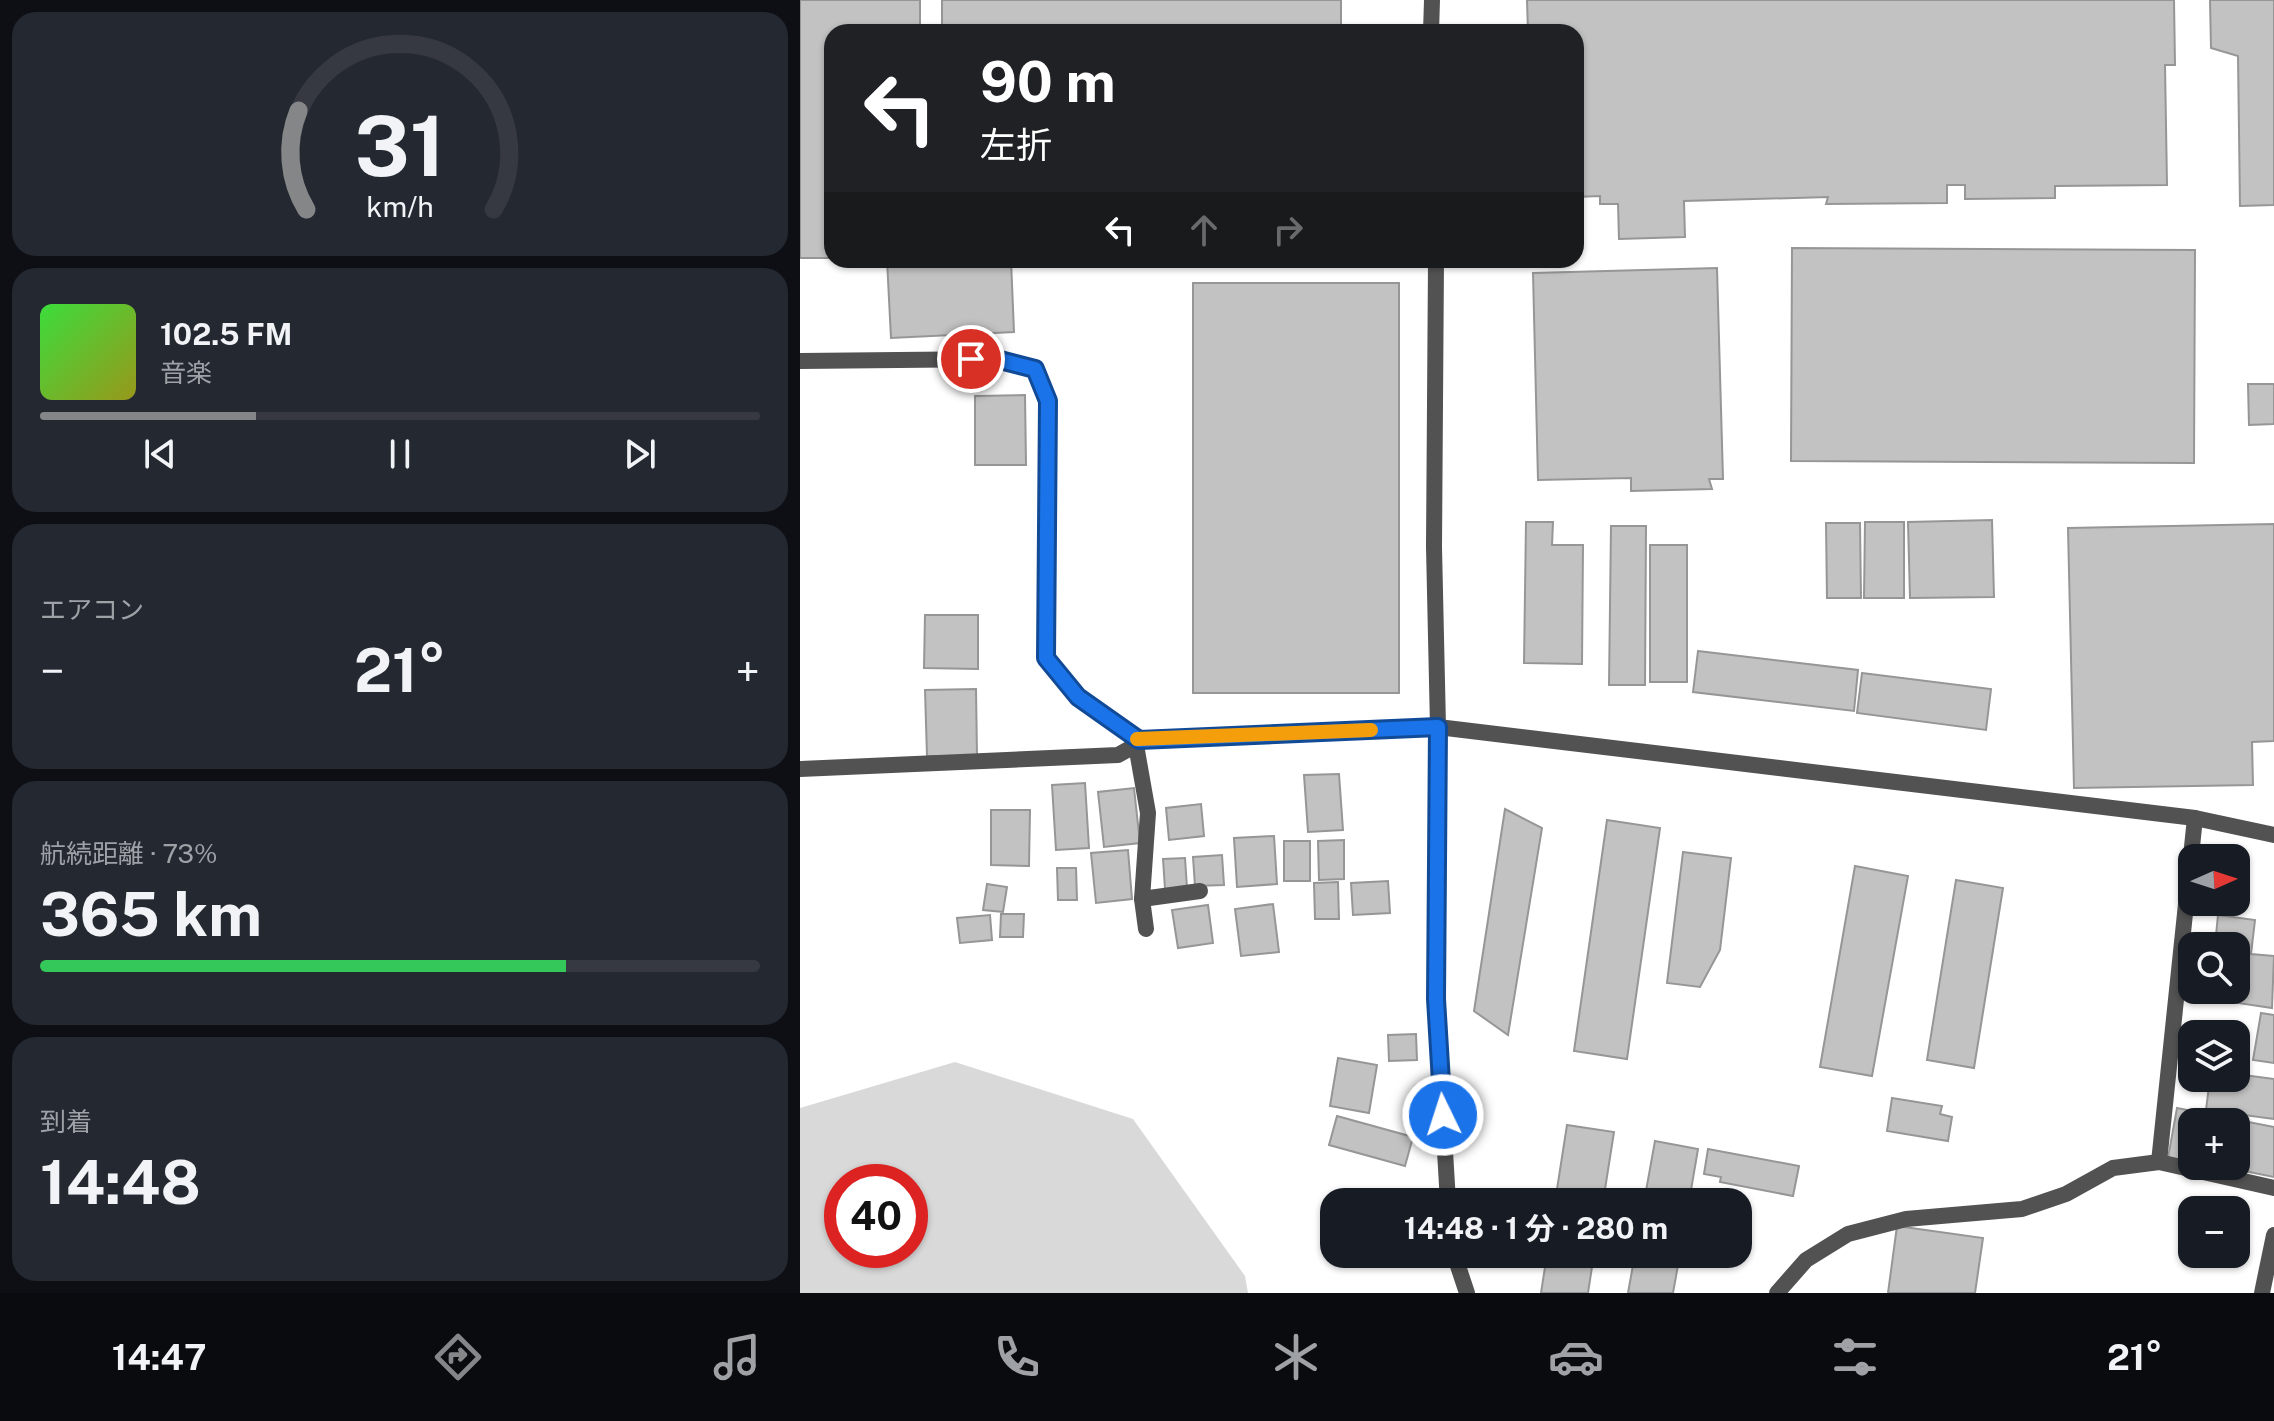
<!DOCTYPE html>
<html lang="ja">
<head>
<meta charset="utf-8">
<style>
	:root { --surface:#171b24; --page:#242831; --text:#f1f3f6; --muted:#9ea1a6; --line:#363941; --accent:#858687 }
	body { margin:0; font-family:"Public Sans","Noto Sans JP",sans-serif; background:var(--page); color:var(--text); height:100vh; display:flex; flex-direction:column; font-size:30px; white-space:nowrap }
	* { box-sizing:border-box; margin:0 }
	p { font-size:26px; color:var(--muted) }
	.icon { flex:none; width:44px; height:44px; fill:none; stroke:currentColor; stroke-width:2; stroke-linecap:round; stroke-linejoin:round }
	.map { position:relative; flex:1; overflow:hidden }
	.panel { display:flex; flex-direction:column; gap:12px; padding:12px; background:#0d0f14; width:800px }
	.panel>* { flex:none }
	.banner { position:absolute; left:24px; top:24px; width:760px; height:244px; border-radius:24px; box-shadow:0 2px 6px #0004; background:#202124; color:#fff; overflow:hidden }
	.needle { width:52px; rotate:87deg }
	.tools { position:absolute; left:1378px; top:844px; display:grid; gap:16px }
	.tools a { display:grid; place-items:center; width:72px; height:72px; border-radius:16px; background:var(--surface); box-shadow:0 2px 6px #0004; font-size:40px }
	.speed { position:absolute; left:24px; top:1164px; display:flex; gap:16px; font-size:40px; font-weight:700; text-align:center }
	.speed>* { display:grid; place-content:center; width:104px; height:104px; border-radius:50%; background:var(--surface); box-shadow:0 2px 6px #0004; line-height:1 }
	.speed .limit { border:12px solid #d22; background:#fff; color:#111 }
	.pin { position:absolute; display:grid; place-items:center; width:68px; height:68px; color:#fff; margin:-34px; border:4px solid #fff; border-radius:50%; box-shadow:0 2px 8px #0007 }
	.me { position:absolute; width:88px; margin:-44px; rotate:356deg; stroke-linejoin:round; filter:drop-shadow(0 0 6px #0008) }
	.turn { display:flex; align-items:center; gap:28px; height:168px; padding:0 24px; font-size:36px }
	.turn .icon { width:104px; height:104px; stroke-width:2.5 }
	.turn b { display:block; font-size:56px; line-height:68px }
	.lanes { display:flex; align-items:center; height:76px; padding:0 24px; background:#0003; justify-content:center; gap:40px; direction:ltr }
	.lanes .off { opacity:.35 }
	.big { font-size:60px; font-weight:700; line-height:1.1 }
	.panel .tile { flex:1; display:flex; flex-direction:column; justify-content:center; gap:12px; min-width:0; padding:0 28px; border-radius:24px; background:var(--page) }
	.panel .dial { align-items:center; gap:0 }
	.dial svg { height:208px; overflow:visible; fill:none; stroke:var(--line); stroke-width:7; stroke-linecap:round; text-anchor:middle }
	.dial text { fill:var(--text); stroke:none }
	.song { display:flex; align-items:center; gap:24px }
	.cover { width:96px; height:96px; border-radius:12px; background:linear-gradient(135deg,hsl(120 70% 55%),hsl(60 70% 35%)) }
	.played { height:8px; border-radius:4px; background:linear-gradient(90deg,var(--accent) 30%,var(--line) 30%) }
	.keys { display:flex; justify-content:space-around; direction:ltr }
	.heat { display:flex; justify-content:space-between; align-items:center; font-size:44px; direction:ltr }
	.charge { height:12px; border-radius:6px; background:linear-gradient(90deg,#34c759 73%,var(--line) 0) }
	.trip { position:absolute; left:520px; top:1188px; width:432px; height:80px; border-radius:24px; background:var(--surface); box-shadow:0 2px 6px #0004; font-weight:700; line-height:80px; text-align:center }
	.tabs { display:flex; height:128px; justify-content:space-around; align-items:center; background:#090b0e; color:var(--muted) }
	.tabs .icon { width:56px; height:56px }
	.tabs .on { color:var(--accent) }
	.tabs b { font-size:36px; color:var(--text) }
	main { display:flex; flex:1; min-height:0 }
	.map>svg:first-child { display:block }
	.green { fill:#d9d9d9; fill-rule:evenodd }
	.building { fill:#c2c2c2; stroke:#969696; stroke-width:2 }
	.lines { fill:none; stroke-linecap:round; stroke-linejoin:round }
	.service { stroke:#525252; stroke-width:16 }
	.minor { stroke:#525252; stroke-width:16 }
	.tertiary { stroke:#525252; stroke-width:16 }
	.route-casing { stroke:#114b97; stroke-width:20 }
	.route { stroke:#1a73e8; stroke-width:14 }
	.slow { stroke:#f59e0b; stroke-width:14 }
</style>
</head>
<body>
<main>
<section class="panel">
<div class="tile dial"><svg viewBox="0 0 100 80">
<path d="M14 69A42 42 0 1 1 86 69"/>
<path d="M14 69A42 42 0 0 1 11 31" stroke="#858687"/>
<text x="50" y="56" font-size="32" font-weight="700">31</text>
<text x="50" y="72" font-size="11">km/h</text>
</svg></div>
<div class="tile">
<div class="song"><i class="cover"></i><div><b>102.5 FM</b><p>音楽</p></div></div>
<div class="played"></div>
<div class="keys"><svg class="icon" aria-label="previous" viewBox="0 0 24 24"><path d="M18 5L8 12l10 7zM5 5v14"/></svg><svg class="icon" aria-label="pause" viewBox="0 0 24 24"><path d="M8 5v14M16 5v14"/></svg><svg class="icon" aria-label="next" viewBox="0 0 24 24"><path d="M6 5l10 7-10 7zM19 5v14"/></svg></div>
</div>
<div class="tile"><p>エアコン</p>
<div class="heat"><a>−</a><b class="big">21°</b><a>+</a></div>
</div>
<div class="tile"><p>航続距離 · 73%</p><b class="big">365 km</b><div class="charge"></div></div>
<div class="tile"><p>到着</p><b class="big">14:48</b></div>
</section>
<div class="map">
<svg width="1474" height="1293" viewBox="0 0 1474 1293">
	<rect width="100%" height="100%" fill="#fff"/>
	<path class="green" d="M155,1062L333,1119L445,1276L448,1293H0V1108ZM42,1182H110V1250H42Z"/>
	<g class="building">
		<path d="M0,0H120V32H32V258H0Z"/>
		<rect x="142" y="0" width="399" height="32"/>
		<path d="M727,0H1374L1375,65H1365L1367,185L1255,186V198L1165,199V185H1147V203L1026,204L1028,197L884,201L885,237L819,239L818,204H800V196L776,197V32H728Z"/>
		<path d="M1410,0H1474V205L1440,206L1438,56L1411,48Z"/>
		<path d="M992,248L1395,250L1394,463L991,461Z"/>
		<path d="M87,260H211L214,332L91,338Z"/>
		<path d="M917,268L923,479H909L912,489L831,491V478L738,480L733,273Z"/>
		<rect x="393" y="283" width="206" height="410"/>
		<path d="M1448,384H1474V424L1449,425Z"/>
		<path d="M225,395L226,465H175V396Z"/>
		<path d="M1192,520L1194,597L1110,598L1108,522Z"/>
		<path d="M726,522H753L752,545H783L782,664L724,663Z"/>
		<path d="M1065,522H1104V598H1064Z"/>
		<path d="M1026,523H1060L1061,598H1027Z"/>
		<path d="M1474,524V741L1452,742L1453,785L1274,788L1268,528Z"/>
		<path d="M811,526H846L845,685H809Z"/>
		<rect x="850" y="545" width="37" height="137"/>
		<path d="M125,615H178V669L124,668Z"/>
		<path d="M898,651L1058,670L1054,711L893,692Z"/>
		<path d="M1062,673L1191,689L1186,730L1057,713Z"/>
		<path d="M176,689L177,756H127L125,690Z"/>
		<path d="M539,774L543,830L508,832L504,775Z"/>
		<path d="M285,783L289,848L256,850L252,785Z"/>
		<path d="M334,788L340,843L304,847L298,792Z"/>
		<path d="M401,804L404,836L369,840L366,808Z"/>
		<path d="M705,809L742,828L708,1035L674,1011Z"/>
		<path d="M191,810H230L229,866L191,865Z"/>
		<path d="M807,820L860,828L827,1059L774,1051Z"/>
		<path d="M474,836L477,884L437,887L434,838Z"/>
		<path d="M544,840V879L519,880L518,841Z"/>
		<rect x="484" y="841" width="26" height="40"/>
		<path d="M328,850L332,899L296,903L291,853Z"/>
		<path d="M883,852L931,858L920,950L900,987L867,983Z"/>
		<path d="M422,855L424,885L395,886L393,857Z"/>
		<path d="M385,858L387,888L365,889L363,859Z"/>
		<path d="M1055,866L1108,876L1072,1076L1020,1067Z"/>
		<path d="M257,868H276L277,900H258Z"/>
		<path d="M1156,880L1203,888L1174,1068L1127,1060Z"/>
		<path d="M588,881L590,913L553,915L551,883Z"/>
		<path d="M538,882L539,919H515L514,883Z"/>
		<path d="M187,884L207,887L203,912L183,910Z"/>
		<path d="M473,904L479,952L441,956L435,909Z"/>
		<path d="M408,905L413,943L378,948L372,910Z"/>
		<path d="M201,914H224L223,937H200Z"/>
		<path d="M190,915L192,940L160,943L157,918Z"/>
		<path d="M1418,915L1455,920L1451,954L1474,956L1472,1008L1438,1003L1444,952L1436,951V946H1415Z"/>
		<path d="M1461,1013L1474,1015V1063L1453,1060Z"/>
		<path d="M1421,1030L1447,1033L1445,1064L1436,1063V1034H1421Z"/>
		<path d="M616,1034L617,1060L589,1061L588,1035Z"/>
		<path d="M538,1058L577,1065L569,1113L530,1106Z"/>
		<path d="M1436,1074L1474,1079V1119L1406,1110L1410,1078H1436Z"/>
		<path d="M1092,1098L1142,1106L1140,1114L1152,1117L1148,1141L1087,1131Z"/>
		<path d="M1377,1108L1474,1127V1177L1419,1166H1436V1122H1392V1163L1368,1158Z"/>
		<path d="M537,1116L613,1137L605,1166L529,1145Z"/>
		<path d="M767,1125L814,1132L803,1202H755Z"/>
		<path d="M855,1141L898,1149L889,1202H844Z"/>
		<path d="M908,1149L999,1166L993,1196L920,1182L921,1177L904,1174Z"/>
		<path d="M1097,1226L1183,1238L1175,1293H1088Z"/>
		<path d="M747,1254H794L788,1293H741Z"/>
		<path d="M835,1254H880L873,1293H828Z"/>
	</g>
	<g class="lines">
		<g class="service">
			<path d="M631,32L632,0"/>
			<path d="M634,547L636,260"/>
		</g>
		<g class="minor">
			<path d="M336,745L348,813L342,899L346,929"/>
			<path d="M0,769L318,755L336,745L339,740"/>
			<path d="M342,899L400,891"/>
			<path d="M1359,1162L1395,818"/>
			<path d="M977,1293L1006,1260L1048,1234L1106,1219L1222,1209L1266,1194L1313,1168L1359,1162L1474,1188"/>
			<path d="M1462,1293L1474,1235"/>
		</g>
		<g class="tertiary">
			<path d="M0,361L196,359L235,369L248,401L246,658L278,697L339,740L638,727L1395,818L1474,835"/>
			<path d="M634,547L638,727L636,999L648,1202"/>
			<path d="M654,1254L667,1293"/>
		</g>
	</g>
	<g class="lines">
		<defs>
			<path id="route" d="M171,359H196L235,369L248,401L246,658L278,697L339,740L638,727L636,999L643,1115"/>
		</defs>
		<use href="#route" class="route-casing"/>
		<use href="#route" class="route"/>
		<path class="slow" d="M337,739L571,730"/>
	</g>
</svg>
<div class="tools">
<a><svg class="needle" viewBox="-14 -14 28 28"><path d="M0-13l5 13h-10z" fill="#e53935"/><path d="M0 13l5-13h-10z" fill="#9ea1a6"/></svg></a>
<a><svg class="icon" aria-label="search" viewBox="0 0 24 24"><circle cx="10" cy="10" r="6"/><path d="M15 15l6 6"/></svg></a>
<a><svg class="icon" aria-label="layers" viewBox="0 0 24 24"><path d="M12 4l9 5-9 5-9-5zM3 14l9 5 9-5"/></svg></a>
<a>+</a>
<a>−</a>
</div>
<div class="speed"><div class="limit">40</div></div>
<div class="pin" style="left:171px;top:359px;background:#d93025"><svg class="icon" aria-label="arrive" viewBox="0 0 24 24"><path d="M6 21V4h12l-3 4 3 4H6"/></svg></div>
<svg class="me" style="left:643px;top:1115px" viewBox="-20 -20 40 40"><circle r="17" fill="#1a73e8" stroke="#fff" stroke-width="3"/><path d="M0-11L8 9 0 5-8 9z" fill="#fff"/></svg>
<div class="trip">14:48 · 1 分 · 280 m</div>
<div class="banner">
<div class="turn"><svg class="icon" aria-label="left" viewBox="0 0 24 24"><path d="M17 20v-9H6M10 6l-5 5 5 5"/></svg><div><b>90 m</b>左折</div></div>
<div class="lanes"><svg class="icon" aria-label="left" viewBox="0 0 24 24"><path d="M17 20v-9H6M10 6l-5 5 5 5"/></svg><svg class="icon off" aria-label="ahead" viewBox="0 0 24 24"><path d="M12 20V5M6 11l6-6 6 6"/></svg><svg class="icon off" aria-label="right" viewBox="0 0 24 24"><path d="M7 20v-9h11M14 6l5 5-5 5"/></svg></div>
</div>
</div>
</main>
<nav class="tabs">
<b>14:47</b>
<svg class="icon on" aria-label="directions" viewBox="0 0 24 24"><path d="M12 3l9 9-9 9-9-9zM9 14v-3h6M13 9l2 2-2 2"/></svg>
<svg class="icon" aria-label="music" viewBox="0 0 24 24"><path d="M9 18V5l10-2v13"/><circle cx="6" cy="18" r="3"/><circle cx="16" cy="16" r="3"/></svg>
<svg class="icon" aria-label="phone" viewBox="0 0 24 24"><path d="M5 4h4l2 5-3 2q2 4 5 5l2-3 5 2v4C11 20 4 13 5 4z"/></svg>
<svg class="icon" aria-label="climate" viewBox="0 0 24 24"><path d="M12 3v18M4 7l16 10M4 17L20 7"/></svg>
<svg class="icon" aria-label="car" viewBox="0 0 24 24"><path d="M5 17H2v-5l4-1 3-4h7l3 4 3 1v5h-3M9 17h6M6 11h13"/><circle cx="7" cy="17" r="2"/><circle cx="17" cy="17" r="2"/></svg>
<svg class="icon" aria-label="filters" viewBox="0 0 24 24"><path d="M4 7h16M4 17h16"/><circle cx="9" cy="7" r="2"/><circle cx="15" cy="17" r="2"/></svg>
<b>21°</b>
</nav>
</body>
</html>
